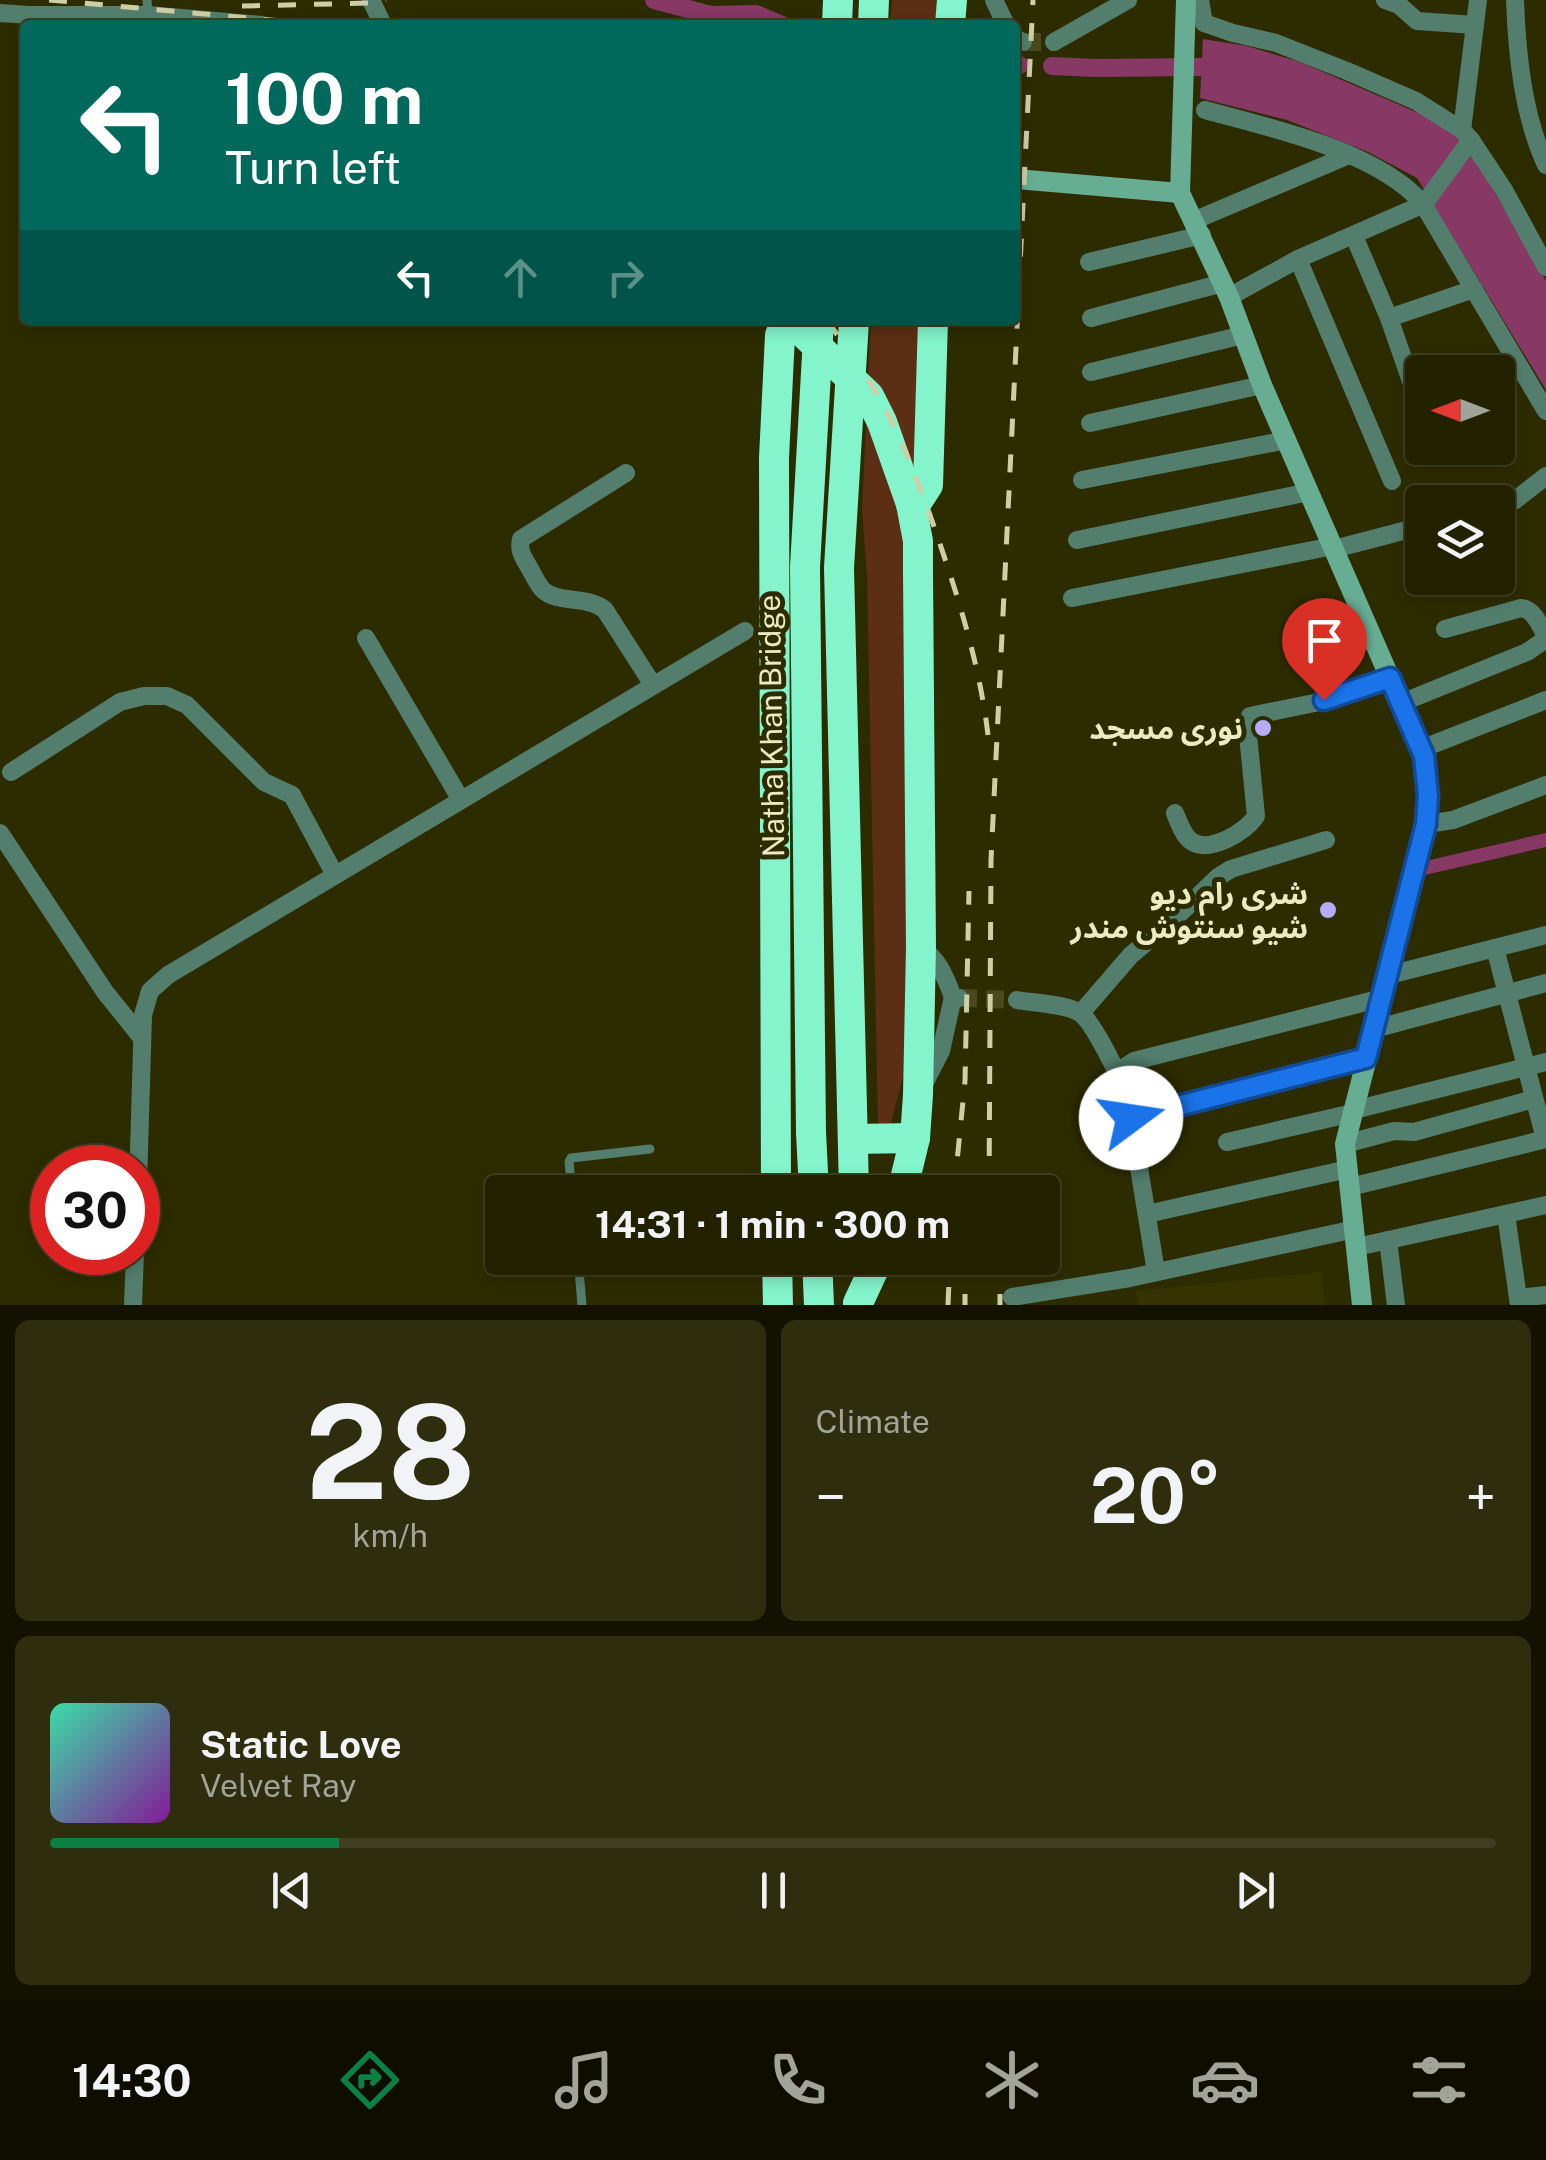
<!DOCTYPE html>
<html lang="en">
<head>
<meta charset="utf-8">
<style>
	:root { --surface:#222100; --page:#2e2e0f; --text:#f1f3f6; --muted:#a2a399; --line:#3f3e22; --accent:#0b8043 }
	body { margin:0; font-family:"Public Sans","Noto Sans Arabic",sans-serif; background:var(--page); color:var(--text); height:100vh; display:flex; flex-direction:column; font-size:38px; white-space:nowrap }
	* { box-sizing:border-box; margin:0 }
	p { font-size:32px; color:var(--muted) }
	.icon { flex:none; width:55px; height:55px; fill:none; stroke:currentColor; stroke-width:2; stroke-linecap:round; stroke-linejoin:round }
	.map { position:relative; height:1305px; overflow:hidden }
	.panel { display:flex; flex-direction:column; gap:15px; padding:15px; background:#131200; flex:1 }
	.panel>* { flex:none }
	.banner { position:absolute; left:20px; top:20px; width:1000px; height:305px; border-radius:10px; box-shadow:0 5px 15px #0003,0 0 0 2px var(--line); background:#00695c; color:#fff; overflow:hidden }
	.needle { width:65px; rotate:270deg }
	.fabs { position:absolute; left:1405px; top:355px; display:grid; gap:20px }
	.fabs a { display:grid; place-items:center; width:110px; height:110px; border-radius:10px; background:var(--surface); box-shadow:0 5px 15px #0003,0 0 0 2px var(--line); font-size:50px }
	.speed { position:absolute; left:30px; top:1145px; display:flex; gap:20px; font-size:50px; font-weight:700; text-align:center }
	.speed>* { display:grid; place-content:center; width:130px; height:130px; border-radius:50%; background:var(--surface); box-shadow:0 5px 15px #0003,0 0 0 2px var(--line); line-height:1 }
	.speed .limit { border:15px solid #d22; background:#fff; color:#111 }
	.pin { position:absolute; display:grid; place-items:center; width:85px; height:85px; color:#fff; margin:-102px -42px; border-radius:50% 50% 50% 0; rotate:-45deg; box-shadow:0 0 10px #0007 }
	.pin .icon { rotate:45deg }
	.me { position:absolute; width:110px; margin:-55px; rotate:76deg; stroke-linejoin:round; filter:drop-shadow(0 0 8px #0008) }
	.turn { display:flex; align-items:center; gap:35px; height:210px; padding:0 40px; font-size:45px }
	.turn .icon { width:130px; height:130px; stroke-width:2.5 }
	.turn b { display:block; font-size:70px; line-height:85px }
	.lanes { display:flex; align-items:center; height:95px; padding:0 40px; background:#0003; justify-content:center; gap:50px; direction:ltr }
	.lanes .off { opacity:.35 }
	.big { font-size:75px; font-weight:700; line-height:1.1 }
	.panel .widget { flex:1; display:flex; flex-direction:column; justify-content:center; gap:15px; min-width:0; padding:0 35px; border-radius:15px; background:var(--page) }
	.panel .dial { align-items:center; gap:0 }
	.dial b { font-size:130px; line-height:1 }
	.song { display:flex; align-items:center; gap:30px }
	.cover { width:120px; height:120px; border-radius:15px; background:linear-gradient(135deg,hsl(160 70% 55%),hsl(290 70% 35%)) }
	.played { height:10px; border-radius:5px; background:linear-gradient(90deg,var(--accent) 20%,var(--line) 20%) }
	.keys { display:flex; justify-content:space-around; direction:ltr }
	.heat { display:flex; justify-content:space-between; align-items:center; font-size:55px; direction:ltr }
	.panel .tiles { flex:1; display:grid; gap:15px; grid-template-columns:1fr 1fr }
	.widget:last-child { grid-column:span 2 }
	.trip { position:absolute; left:485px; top:1175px; width:575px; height:100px; border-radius:10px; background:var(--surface); box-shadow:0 5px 15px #0003,0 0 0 2px var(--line); font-weight:700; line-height:100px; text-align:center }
	.tabs { display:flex; height:160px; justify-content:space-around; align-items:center; background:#0e0d00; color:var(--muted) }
	.tabs .icon { width:70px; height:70px }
	.tabs .on { color:var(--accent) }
	.tabs b { font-size:45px; color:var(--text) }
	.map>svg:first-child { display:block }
	.built { fill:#353400 }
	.green { fill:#5c2e13 }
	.water { fill:#873864 }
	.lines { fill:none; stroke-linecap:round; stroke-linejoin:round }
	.canal { stroke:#873864; stroke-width:18 }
	.street-tunnel { stroke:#49491d; stroke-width:18; stroke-dasharray:18 9; stroke-linecap:butt }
	.lane { stroke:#537e6e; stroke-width:9 }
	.street { stroke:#537e6e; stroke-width:18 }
	.secondary { stroke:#67ad94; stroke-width:20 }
	.highway { stroke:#83f4cc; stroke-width:30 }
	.rail { stroke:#cecfa6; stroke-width:5; stroke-dasharray:18 18; stroke-linecap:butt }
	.highway-bridge { stroke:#83f4cc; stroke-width:30 }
	.route-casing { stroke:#114b97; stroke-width:25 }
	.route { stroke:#1a73e8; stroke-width:18 }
	.poi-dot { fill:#b4acf9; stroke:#2d2c00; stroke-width:4 }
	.labels { text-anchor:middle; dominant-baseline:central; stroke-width:10; stroke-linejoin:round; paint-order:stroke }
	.street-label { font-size:30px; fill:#eaebc2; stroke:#2d2c00 }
	.poi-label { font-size:30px; font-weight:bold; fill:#eaebc2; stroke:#2d2c00; text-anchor:end }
</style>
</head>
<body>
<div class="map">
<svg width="1546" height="1305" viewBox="0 0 1546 1305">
	<rect width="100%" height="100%" fill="#2d2c00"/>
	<path class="built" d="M1321,1272L1325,1305H1138L1136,1291Z"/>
	<g class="green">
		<path d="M892,0H941L939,25H890Z"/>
		<path d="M871,320H924L909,992L903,1076L891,1123L878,1127L867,576L862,511Z"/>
	</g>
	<g class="water">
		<path d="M1203,39L1247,46L1300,62L1421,114L1459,136L1477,162L1546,281V390L1417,178L1368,152L1287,120L1200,98Z"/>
		<path d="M1546,833V847L1425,875L1430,860Z"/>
	</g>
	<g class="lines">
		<g class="canal">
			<path d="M654,0L711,15L756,14L782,25"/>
			<path d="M1015,65H1020"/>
			<path d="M1052,66L1095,68L1202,67"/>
		</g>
		<g class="street-tunnel">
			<path d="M1023,42H1054"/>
			<path d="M959,998L1017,1000"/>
		</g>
		<g class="lane">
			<path d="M147,0L148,15"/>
			<path d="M572,1192L569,1162L571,1158L650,1149"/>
			<path d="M578,1258L582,1305"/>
		</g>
		<g class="street">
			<path d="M371,0L383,25"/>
			<path d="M994,0L1006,25"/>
			<path d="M1200,0L1204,23L1233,33L1276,43L1347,71L1416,101L1462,130L1471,140L1504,190L1546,267"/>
			<path d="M1385,0L1399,5L1417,21L1475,25"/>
			<path d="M1515,0C1517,55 1523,115 1546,165"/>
			<path d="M0,13L29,15H148L262,25"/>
			<path d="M1015,38L1023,42"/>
			<path d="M1054,42L1128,0"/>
			<path d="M1205,110C1271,128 1378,151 1423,204L1546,411"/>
			<path d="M1462,130L1478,0"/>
			<path d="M1193,221L1349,155"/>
			<path d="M1354,236L1389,318L1413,387"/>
			<path d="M1298,259L1392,481"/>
			<path d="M1089,262L1202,235"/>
			<path d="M1229,297L1298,259L1424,204L1471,140"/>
			<path d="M1091,318L1223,283"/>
			<path d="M1389,318L1474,289"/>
			<path d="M1091,372L1243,335"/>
			<path d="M1090,423L1262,385"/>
			<path d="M626,473L521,539C518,552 524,558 530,569C534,576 538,585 543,590C558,604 587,595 605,610L653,685"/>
			<path d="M1082,480L1287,440"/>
			<path d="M1498,506L1514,501L1546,476"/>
			<path d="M1077,540L1309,492"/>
			<path d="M1334,549L1422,526"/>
			<path d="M1072,598L1333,546"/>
			<path d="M1445,629L1521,608C1534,609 1540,626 1546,636"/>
			<path d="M366,638L461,800"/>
			<path d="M1401,703L1527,652L1546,639"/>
			<path d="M1421,749L1546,700"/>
			<path d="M11,772L120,702L144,696H167L187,705L264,782L292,795L335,875"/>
			<path d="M1175,813C1179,823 1183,835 1191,841C1209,854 1246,832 1256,816L1247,725L1250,716L1324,701L1390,678"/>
			<path d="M1427,824L1453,820L1546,785"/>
			<path d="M0,833L105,992L142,1038"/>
			<path d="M921,947C940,962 944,974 953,997L959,998"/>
			<path d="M1495,948L1545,1139"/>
			<path d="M1389,975L1546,935"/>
			<path d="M1017,1000C1033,1003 1067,1004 1080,1013C1093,1021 1120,1078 1127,1094L1156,1272"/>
			<path d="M1081,1013L1131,955L1174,919L1218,877L1231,869L1326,840"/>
			<path d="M1374,1029L1546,983"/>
			<path d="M1117,1072L1134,1061L1382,998"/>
			<path d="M923,1086L941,1051L953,997"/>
			<path d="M1354,1110L1546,1062"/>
			<path d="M1131,1118L1366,1058"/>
			<path d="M1227,1142L1353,1113"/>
			<path d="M1345,1144L1394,1131L1414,1132L1534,1099"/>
			<path d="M138,1185L143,1015L150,991L168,975L745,631"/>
			<path d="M1350,1187L1546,1139"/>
			<path d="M1147,1214L1348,1169"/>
			<path d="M1506,1214L1519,1305"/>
			<path d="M1388,1240L1396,1305"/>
			<path d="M1357,1247L1546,1205"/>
			<path d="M1012,1297L1130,1278L1355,1229"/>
			<path d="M1518,1298L1546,1295"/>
			<path d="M133,1305L135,1252"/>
		</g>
		<g class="secondary">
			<path d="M1186,0L1180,193L1229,297L1262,385L1424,756L1428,796L1427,824L1345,1144L1362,1305"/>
			<path d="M1015,179L1180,193"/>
		</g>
		<g class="highway">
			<path d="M837,25L838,0"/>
			<path d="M873,25L874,0"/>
			<path d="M950,25L952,0"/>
			<path d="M852,1107L854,1192"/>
			<path d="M811,1132L814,1192"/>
			<path d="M853,1139L915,1138"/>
			<path d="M776,1192L774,458L780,335L784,327L794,324L869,396L882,422L911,504"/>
			<path d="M902,1192L915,1138L918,1095L921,947L918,572V541L911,504L917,502L928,485L933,320"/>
			<path d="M777,1258L778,1305"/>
			<path d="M817,1258L819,1305"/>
			<path d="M858,1303L879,1258"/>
		</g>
		<g class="rail">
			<path d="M49,0L293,22L367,25"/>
			<path d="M242,6L372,3L386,0"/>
			<path d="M827,320C844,345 863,370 878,396C900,433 915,475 930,515C955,587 979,659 988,735"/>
			<path d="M954,1192L965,1081L969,891"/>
			<path d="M989,1192L991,860L1033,0"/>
			<path d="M965,1258V1305"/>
			<path d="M1000,1258V1305"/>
			<path d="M948,1305L950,1258"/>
		</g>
		<g class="highway-bridge">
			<path d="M852,1107L839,568L854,320"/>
			<path d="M811,1132L805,567L819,320"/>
		</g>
	</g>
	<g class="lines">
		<defs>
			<path id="route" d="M1131,1118L1366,1058L1426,824L1428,796L1424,756L1390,678L1324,700"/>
		</defs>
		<use href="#route" class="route-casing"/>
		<use href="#route" class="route"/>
	</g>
	<g class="poi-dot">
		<circle cx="1263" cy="728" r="10"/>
		<circle cx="1328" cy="910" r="10"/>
	</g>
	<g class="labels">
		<g class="street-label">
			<text transform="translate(771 726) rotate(-91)">Natha Khan Bridge</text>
		</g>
		<g class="poi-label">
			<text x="1243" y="728">نوری مسجد</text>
			<text x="1308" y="893">شری رام دیو<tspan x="1308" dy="34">شیو سنتوش مندر</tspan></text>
		</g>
	</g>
</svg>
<div class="fabs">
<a><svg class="needle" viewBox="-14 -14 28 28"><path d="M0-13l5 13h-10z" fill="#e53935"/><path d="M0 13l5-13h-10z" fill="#a2a399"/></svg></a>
<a><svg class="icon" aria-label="layers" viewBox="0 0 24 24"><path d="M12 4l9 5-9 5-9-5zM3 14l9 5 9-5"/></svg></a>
</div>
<div class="speed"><div class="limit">30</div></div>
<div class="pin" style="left:1324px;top:700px;background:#d93025"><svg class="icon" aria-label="arrive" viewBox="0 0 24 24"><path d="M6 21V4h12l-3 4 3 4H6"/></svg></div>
<svg class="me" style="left:1131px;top:1118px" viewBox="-20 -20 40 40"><circle r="19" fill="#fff"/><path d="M0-13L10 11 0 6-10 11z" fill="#1a73e8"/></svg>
<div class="trip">14:31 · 1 min · 300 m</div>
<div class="banner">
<div class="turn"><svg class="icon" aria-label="left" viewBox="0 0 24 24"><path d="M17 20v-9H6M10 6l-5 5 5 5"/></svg><div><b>100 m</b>Turn left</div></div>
<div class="lanes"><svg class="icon" aria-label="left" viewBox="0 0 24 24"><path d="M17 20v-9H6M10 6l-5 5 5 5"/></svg><svg class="icon off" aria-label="ahead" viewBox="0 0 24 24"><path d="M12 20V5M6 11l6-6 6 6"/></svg><svg class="icon off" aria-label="right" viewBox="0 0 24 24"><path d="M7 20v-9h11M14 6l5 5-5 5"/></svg></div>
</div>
</div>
<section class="panel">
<div class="tiles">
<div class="widget dial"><b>28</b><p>km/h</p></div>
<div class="widget"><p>Climate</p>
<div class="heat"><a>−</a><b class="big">20°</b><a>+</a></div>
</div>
<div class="widget">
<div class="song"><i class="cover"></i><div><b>Static Love</b><p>Velvet Ray</p></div></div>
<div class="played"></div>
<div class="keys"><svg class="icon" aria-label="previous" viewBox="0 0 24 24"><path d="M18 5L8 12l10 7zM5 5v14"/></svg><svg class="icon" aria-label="pause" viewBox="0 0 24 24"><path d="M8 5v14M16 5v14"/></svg><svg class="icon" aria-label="next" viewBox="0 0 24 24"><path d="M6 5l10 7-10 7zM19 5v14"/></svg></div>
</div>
</div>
</section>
<nav class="tabs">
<b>14:30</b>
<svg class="icon on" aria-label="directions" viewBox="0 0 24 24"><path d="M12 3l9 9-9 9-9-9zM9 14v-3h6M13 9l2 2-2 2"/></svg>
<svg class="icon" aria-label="music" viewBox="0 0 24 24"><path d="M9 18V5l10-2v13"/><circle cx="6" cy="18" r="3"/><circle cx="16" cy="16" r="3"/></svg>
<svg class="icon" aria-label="phone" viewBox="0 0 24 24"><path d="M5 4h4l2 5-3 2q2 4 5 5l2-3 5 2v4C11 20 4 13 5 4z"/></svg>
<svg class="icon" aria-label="climate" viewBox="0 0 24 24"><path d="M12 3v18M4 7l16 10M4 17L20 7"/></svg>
<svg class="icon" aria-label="car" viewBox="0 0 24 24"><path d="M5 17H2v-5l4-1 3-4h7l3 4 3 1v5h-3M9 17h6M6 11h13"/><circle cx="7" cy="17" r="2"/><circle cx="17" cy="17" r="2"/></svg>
<svg class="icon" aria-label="filters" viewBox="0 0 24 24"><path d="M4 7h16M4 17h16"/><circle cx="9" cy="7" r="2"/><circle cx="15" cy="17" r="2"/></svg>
</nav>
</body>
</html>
